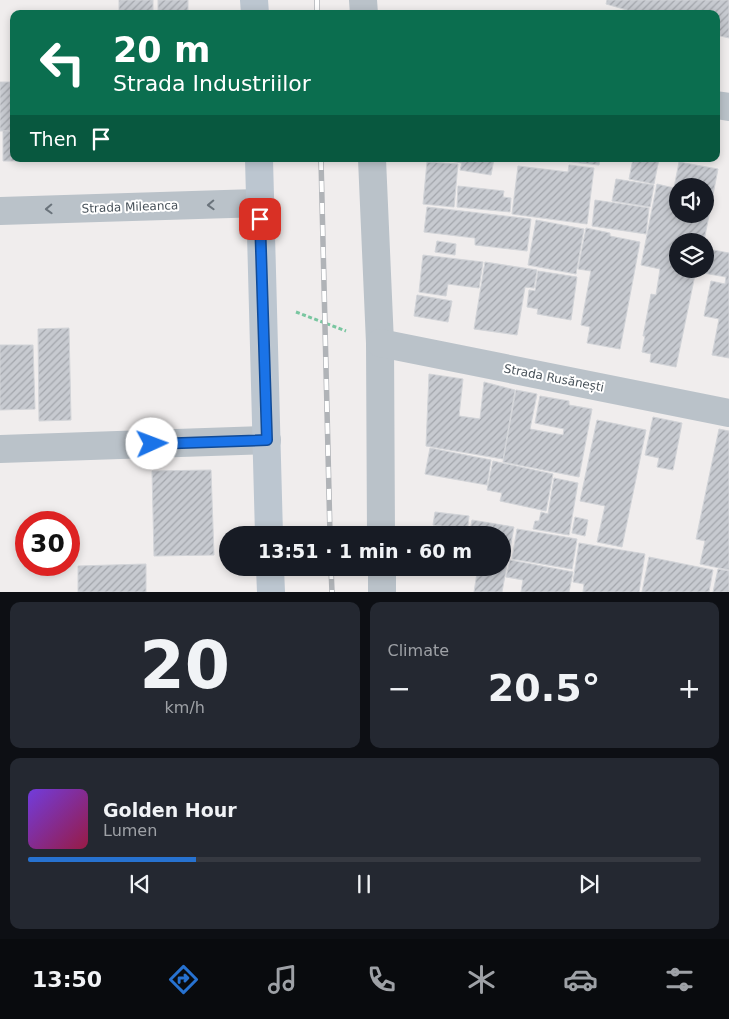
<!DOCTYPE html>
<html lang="en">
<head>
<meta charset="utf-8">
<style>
	:root { --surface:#171b24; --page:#242831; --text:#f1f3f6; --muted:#9ea1a6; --line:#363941; --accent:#2772d0 }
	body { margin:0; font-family:"DejaVu Sans",sans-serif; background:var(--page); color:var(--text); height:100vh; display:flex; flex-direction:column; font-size:19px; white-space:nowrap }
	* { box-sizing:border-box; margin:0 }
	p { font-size:16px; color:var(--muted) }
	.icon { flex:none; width:28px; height:28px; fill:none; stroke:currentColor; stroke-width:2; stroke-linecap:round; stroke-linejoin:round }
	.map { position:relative; height:592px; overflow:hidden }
	.details { display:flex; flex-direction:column; gap:10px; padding:10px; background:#0d0f14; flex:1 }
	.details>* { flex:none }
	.hud { position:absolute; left:10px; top:10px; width:710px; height:152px; border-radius:10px; box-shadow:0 2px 8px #0003; background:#0b6e4f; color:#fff; overflow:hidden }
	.tools { position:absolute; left:669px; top:178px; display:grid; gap:10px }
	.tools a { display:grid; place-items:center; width:45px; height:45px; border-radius:50%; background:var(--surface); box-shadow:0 2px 8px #0003; font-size:25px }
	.speed { position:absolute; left:15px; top:511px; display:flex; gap:10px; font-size:25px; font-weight:700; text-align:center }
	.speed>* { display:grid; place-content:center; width:65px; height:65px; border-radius:50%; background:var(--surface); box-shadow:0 2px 8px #0003; line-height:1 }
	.speed .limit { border:8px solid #d22; background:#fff; color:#111 }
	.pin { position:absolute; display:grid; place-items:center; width:42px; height:42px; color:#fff; margin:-21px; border-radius:10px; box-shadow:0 2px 8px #0006 }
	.me { position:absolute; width:55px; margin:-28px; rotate:88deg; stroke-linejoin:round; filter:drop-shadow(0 0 4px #0008) }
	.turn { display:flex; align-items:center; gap:18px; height:105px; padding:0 20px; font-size:22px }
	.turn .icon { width:65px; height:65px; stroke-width:2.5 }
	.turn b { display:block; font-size:35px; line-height:42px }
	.then { display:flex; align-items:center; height:48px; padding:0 20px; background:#0003; gap:10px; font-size:19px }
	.big { font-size:38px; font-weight:600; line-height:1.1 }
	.details .widget { flex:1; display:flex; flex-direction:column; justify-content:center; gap:8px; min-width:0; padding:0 18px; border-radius:10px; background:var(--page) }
	.details .dial { align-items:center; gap:0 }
	.dial b { font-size:65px; line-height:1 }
	.song { display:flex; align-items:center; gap:15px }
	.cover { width:60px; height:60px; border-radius:8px; background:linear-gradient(135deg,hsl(260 70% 55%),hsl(340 70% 35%)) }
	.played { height:5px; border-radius:2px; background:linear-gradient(90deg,var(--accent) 25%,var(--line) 25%) }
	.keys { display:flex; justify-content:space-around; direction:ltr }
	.heat { display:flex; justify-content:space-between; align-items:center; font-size:28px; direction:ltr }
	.details .tiles { flex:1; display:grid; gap:10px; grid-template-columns:1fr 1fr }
	.widget:last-child { grid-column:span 2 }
	.trip { position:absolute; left:219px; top:526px; width:292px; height:50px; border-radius:25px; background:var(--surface); box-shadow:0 2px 8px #0003; font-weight:600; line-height:50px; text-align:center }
	.dock { display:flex; height:80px; justify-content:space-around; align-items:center; background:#090b0e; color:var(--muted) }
	.dock .icon { width:35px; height:35px }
	.dock .current { color:var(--accent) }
	.dock b { font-size:22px; color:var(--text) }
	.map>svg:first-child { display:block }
	.building { fill:url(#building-hatch); stroke:#d2d4d8; fill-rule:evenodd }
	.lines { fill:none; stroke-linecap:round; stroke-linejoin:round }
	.path { stroke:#79c6a0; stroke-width:3; stroke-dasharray:4 2.5; stroke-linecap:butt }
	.minor { stroke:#bac2c9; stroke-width:28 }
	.secondary { stroke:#bcc6d0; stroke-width:28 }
	.rail-casing { stroke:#b0b3b7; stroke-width:5.5 }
	.rail { stroke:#fff; stroke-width:4; stroke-dasharray:11; stroke-linecap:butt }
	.oneway { stroke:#6a737b }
	.route-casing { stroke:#114b97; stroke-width:12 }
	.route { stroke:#1a73e8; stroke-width:9 }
	.labels { text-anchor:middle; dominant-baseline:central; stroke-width:4; stroke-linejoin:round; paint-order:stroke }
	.street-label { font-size:12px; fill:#475159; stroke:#fff }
</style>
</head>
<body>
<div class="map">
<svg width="729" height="592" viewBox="0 0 729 592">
	<defs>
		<pattern id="building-hatch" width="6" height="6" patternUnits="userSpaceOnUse" patternTransform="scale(1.25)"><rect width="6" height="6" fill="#c7cad0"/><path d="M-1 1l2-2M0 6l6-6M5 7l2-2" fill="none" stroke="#a3a6ac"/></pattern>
	</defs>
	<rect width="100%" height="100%" fill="#f0eded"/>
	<g class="building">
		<rect x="119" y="0" width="34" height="14"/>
		<rect x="158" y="0" width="30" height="14"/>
		<path d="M607,0H729V38L716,35V14H641L606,4Z"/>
		<rect x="0" y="82" width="14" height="49"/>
		<path d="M3,131H14V159H36V161H3Z"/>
		<path d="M439,159H494L491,175L460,170L462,163Z"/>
		<path d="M544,159H600L599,165Z"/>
		<path d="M633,159H659L654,184L629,179Z"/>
		<path d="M427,162L458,164L454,207L423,204Z"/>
		<path d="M679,162L718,169L704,241H678V269H699V271L696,270L676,367L650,362L651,354L642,352L645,336H643L651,294L656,295L660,269L641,265L657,184L674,188ZM678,186H705V214H678Z"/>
		<path d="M569,165L594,168L587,224L512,214L518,166L568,172Z"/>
		<path d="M616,179L654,185L650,207L612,201Z"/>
		<path d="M458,186L504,191L503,197L511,198L510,212L457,207Z"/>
		<path d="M595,200L649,208L646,234L592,226Z"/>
		<path d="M427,207L531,219L527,251L475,245V238L424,232Z"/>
		<path d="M536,220L584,229L576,274L528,265Z"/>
		<path d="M586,228L610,233V236L640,242L620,349L587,343L590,327L581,325L591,271L578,269Z"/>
		<path d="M437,241L456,244L455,255L435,252Z"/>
		<path d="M708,249L729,253V358L712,355L719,319L704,316L711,281L725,284L726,277L703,273Z"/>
		<path d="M423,255L483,262L479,288L448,284L446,296L419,292Z"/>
		<path d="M485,262L537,270L534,288L525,287L517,335L474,329Z"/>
		<path d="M538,271L577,277L571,320L537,314L538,309L527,307L529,290L535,291Z"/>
		<path d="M417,295L452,301L448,322L414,316Z"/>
		<path d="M69,328L71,420L39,421L38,329Z"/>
		<path d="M0,345H33L35,409L0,410Z"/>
		<path d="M429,374L463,379L459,416L480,419L484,382L515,390L503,459L426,446Z"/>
		<path d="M516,390L537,394L530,429L563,435L564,429L535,423L540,396L569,401V405L592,409L579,477L503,462Z"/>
		<path d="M653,417L682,423L673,470L657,467L659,458L645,455Z"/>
		<path d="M597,420L646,430L622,547L597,542L605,506L580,501Z"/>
		<path d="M719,429L729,431V570L700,564L705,541L696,539Z"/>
		<path d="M430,448L491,460L487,485L425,474Z"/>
		<path d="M493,461L553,474L546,511L500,501L502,493L487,490Z"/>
		<path d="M211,470L214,555L154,556L152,471Z"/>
		<path d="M554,478L578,483L569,535L533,529L535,521H539L541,512L548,514Z"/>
		<path d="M435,512L469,516L467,534L458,533L459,528L433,525Z"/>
		<path d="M575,517L588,520L585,536L572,533Z"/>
		<path d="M472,520L514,527L502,592H474L477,573L463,571V568H502V535H469Z"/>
		<path d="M517,529L577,539L572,569L512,559Z"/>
		<path d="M579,543L645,554L639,592H583L584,584L573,582Z"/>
		<path d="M649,557L713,570L709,592H642Z"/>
		<path d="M510,560L573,572L569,592H521L523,580L506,577Z"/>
		<path d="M146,564V592H78V566Z"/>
		<path d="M718,569L729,571V592H713Z"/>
	</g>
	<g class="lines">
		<path class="path" d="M296,312L346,331"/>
		<g class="minor">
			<path d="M363,0L364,14"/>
			<path d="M716,105L729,107"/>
			<path d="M372,159L380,343L381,535"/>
			<path d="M0,211L260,203"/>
			<path d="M380,343L729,413"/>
			<path d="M0,449L267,440"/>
			<path d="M382,568V592"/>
		</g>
		<g class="secondary">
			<path d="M254,0L255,14"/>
			<path d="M259,159L269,535"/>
			<path d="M270,568L271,592"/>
		</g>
		<defs>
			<g id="rail">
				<path d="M317,0V14"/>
				<path d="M321,159L330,535"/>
				<path d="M331,568L332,592"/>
			</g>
		</defs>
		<use href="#rail" class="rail-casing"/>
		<use href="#rail" class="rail"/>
	</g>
	<defs><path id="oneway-chevron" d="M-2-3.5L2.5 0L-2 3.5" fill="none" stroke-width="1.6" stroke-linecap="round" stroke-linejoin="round" transform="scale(1.25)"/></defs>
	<g class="oneway">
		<use href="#oneway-chevron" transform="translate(211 205) rotate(178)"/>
		<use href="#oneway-chevron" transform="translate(49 209) rotate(178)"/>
	</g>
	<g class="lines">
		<defs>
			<path id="route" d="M152,444L267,440L260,219"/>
		</defs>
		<use href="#route" class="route-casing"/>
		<use href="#route" class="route"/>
	</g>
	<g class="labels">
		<g class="street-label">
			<text transform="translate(130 207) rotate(-2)">Strada Mileanca</text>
			<text transform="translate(554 378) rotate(11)">Strada Rusănești</text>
		</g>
	</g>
</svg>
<div class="tools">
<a><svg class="icon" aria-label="sound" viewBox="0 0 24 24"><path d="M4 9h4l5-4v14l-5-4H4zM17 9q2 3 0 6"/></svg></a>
<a><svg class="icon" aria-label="layers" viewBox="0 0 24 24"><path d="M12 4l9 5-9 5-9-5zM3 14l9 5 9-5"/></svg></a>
</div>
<div class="speed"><div class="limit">30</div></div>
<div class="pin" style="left:260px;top:219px;background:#d93025"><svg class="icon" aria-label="arrive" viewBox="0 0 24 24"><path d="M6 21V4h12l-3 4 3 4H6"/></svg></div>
<svg class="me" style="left:152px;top:444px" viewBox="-20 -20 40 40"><circle r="19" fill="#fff"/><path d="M0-13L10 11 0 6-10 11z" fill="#1a73e8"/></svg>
<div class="trip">13:51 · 1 min · 60 m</div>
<div class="hud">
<div class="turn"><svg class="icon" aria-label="left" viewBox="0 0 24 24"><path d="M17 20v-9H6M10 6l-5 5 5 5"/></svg><div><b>20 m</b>Strada Industriilor</div></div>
<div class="then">Then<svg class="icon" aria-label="arrive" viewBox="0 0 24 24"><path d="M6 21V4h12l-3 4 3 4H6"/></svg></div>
</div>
</div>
<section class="details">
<div class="tiles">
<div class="widget dial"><b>20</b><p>km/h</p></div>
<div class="widget"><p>Climate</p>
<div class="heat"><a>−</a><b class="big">20.5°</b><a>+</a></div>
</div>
<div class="widget">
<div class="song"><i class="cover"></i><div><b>Golden Hour</b><p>Lumen</p></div></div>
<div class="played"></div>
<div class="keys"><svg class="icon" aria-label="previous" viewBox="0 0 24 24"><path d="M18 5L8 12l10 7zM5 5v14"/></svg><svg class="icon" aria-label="pause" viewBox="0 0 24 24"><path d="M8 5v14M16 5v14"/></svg><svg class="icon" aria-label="next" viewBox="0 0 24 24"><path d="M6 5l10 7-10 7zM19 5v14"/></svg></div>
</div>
</div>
</section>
<nav class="dock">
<b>13:50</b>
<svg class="icon current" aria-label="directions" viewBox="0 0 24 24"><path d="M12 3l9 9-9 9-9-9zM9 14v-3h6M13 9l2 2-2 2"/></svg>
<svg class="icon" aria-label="music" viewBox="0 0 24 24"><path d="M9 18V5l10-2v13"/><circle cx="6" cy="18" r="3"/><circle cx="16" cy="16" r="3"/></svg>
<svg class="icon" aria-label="phone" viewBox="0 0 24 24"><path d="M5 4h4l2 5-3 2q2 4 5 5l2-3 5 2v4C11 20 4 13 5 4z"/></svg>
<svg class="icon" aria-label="climate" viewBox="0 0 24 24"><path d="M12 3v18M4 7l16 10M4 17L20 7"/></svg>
<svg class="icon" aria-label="car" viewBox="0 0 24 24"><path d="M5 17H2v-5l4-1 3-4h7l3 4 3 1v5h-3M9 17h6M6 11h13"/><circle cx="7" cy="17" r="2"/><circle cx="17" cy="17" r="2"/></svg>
<svg class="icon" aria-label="filters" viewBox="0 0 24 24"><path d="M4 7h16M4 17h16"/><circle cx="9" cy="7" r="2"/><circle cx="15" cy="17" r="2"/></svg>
</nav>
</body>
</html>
